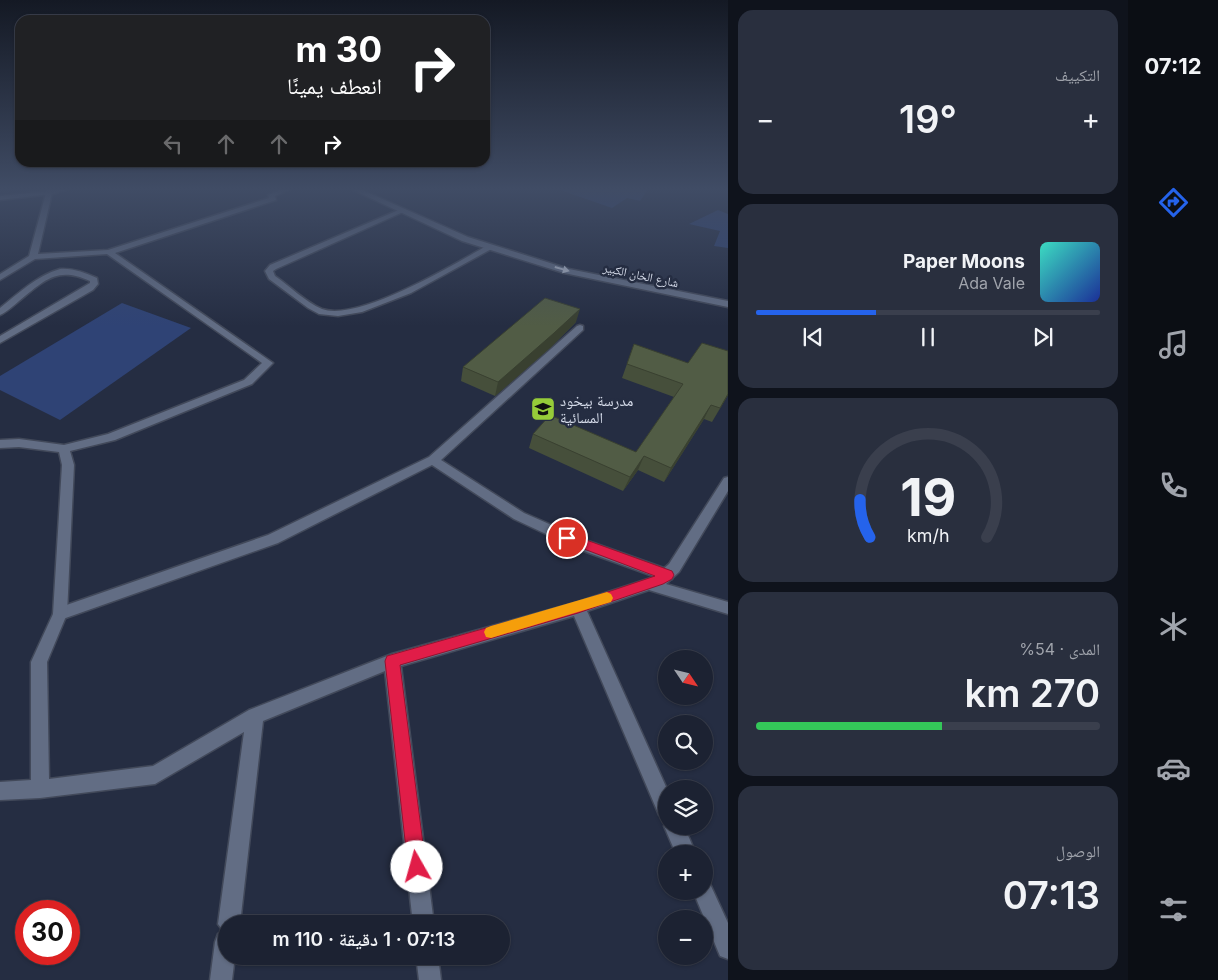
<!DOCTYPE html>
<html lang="ar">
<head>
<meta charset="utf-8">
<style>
	:root { --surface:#1c2232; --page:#292f3e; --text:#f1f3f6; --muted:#a0a4ac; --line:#3a3f4d; --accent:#2563eb }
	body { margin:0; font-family:Inter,"Noto Naskh Arabic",sans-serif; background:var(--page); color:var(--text); direction:rtl; height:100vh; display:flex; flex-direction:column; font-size:19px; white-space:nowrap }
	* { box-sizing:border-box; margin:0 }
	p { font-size:16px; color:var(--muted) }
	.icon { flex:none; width:28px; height:28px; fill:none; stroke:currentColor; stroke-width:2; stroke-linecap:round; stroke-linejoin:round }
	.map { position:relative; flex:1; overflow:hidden; direction:ltr }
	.details { display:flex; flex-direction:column; gap:10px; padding:10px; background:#0f131c; width:400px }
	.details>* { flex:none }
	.guide { position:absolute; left:15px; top:15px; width:475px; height:152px; border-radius:15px; box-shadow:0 1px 4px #0004,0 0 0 1px var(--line); direction:rtl; background:#202124; color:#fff; overflow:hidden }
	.needle { width:32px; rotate:125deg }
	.controls { position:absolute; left:658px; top:650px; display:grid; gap:10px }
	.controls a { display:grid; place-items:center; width:55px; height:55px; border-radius:50%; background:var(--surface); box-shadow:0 1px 4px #0004,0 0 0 1px var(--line); font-size:25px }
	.speed { position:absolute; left:15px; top:900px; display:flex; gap:10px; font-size:25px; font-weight:700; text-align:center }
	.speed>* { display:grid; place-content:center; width:65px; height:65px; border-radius:50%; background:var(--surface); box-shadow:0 1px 4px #0004,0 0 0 1px var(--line); line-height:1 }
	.speed .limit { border:8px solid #d22; background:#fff; color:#111 }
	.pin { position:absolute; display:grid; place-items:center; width:42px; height:42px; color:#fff; margin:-21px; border:2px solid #fff; border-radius:50%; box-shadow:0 1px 5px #0007 }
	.me { position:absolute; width:55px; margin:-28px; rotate:353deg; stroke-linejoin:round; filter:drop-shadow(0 0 4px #0008) }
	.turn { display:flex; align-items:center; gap:18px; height:105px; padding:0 25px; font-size:22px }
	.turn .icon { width:65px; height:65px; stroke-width:2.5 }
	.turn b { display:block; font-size:35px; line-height:42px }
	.lanes { display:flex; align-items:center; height:48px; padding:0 25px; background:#0003; justify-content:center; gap:25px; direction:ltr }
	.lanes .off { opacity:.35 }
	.big { font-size:38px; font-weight:600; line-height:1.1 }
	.details .widget { flex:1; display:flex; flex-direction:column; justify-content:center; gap:8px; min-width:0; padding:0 18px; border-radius:15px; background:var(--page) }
	.details .dial { align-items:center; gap:0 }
	.dial svg { height:130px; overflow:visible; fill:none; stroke:var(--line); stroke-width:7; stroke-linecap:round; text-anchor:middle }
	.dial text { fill:var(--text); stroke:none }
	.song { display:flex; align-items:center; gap:15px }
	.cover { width:60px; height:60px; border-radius:8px; background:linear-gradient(135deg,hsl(170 70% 55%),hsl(230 70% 35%)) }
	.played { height:5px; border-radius:2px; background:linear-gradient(90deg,var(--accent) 35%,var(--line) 35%) }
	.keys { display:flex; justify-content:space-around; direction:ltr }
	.heat { display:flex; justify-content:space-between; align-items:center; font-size:28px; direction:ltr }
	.charge { height:8px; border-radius:4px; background:linear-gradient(90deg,#34c759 54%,var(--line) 0) }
	.trip { position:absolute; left:218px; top:915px; width:292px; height:50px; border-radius:25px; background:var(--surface); box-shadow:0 1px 4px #0004,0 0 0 1px var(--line); font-weight:600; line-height:50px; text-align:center; direction:rtl }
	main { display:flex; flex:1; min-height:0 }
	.menu { display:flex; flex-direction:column; width:90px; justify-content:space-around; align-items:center; background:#0b0e14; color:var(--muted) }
	.menu .icon { width:35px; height:35px }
	.menu .active { color:var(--accent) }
	.menu b { font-size:22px; color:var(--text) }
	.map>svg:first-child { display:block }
	.green { fill:#2f4375 }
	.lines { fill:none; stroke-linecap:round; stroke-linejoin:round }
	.service-casing { stroke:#42495a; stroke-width:3 }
	.pedestrian-casing { stroke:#42495a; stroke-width:3 }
	.minor-casing { stroke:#42495a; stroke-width:3 }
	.service { fill:#626d84; fill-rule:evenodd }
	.pedestrian { fill:#626d84; fill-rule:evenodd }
	.minor { fill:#626d84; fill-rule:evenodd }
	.wall { fill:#464f3b }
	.shaded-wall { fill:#394030 }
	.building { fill:#515c45; stroke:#394030 }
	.oneway { fill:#b3bbcb }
	.route { fill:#e11d48; stroke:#92132f }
	.slow { fill:#f59e0b }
	.labels { text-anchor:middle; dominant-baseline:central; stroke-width:5; stroke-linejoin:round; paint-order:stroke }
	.far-street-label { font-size:12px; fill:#d6dcea; stroke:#252d42 }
	.poi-label { font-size:15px; fill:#d6dcea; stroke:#252d42; text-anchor:start }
</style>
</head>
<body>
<main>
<nav class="menu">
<b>07:12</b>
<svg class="icon active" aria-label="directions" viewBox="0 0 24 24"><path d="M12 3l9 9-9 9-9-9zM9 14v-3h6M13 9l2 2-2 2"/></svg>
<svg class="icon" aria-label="music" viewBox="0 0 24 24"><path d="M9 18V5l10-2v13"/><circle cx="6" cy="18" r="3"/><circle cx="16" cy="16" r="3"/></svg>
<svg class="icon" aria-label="phone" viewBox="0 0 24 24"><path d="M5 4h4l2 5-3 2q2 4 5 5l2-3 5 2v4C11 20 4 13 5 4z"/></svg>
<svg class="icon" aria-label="climate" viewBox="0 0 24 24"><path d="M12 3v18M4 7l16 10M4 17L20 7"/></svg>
<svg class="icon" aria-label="car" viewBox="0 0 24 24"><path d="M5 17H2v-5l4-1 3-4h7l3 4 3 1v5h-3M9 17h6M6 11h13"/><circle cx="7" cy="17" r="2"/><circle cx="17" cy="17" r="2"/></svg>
<svg class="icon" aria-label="filters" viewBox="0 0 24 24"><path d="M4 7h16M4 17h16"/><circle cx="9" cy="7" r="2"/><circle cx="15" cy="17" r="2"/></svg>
</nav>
<section class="details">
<div class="widget"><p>التكييف</p>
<div class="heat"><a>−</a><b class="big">19°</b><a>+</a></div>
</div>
<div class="widget">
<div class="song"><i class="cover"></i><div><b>Paper Moons</b><p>Ada Vale</p></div></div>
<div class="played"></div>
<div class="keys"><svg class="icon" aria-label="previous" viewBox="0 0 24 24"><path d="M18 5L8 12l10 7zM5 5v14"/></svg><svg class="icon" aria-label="pause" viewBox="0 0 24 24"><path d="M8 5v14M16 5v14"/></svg><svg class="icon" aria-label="next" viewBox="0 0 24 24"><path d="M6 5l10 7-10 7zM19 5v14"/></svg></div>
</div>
<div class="widget dial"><svg viewBox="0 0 100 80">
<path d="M14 69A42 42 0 1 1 86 69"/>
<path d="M14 69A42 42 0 0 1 8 46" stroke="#2563eb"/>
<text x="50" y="56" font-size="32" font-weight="700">19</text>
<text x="50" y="72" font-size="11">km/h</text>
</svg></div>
<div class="widget"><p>المدى · 54%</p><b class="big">270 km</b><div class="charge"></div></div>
<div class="widget"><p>الوصول</p><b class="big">07:13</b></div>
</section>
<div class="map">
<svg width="728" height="980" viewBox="0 0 728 980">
	<rect width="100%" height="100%" fill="#252d42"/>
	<g class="green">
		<path d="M557,189H648L640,201L627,198L612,208Z"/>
		<path d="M718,210L728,214V248L714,246L720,231L689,224Z"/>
		<path d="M122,303L191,328L60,420L0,390V376Z"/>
	</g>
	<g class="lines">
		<defs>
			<g id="service">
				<path d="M57,189H69L49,195L46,193Z"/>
				<path d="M60,269C73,268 85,273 97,278L98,284L93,290L0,343V336L90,283V281C57,266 45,280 19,301C13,306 7,312 0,315V308C19,293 36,276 60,269Z"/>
				<path d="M580,325L583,326V330L441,460L524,513L588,541L672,571L674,575L672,579L667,581L578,549L514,519L432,465L278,543L60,620L55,619L53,614L55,609L268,535L429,457L577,326Z"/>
			</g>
			<g id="pedestrian">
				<path d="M351,189H360L468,237L569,269L728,301V307L564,273L462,241Z"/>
				<path d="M49,191L51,192V194L0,200V196Z"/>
			</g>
			<g id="minor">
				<path d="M47,189H53L38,254L108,250L269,198L268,195L282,189H291L275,196L276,200L115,253L273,363L252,384L115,440L70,451L74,465L67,614L47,662L49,779L153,766L249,710L392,654L578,602L654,577L669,564L724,478L728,477V491L679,572L666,584L728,602V614L649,590L587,611L667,789L666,817L659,815L574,616L401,666L434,924H413L385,671L263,721L240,924H226V956H235L232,980H210L215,942L218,934L224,932L218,924L244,732L155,784L40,798L0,800V782L31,780V662L53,614L62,465L59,452L19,447L0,448V440L19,439L64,445L108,434L244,380L262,363L107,254L35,259L0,280V274L29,256Z"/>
				<path d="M401,209L403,210V212L276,269L273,271L275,276C290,286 305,302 322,309C358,322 455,264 488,245L495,247L411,293L362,312L338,316L319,314L308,308L269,279L265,271L270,265Z"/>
				<path d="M666,822V826H684L696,854H676L664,826Z"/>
				<path d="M704,881L710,884L728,923V959L720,956L693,891H704Z"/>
				<path d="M416,956H438L441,980H419Z"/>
			</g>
		</defs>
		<use href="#service" class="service-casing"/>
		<use href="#pedestrian" class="pedestrian-casing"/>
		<use href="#minor" class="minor-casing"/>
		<use href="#service" class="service"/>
		<use href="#pedestrian" class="pedestrian"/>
		<use href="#minor" class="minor"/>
	</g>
	<g class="wall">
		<path d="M576,322L551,347L495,396L461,381L463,367Z"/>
		<path d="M634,344L728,395L712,422L704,419L664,482L638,470L623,491L529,448L533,434L636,452L674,397L622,378Z"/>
	</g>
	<g class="shaded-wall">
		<path d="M580,309L576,322L551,347L495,396L498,382Z"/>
		<path d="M728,394V395L712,422Z"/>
		<path d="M711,405L704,419L664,482L671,468Z"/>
		<path d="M644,456L638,470L623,491L630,477Z"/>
	</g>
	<g class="building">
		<path d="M545,298L580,309L554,333L498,382L463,367Z"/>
		<path d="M702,343L728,351V394L720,408L711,405L671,468L644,456L630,477L533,434L550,415L636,452L683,384L627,364L634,344L688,363Z"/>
	</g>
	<defs><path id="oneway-solid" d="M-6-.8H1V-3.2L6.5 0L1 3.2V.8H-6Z" transform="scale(1.25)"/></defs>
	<use class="oneway" href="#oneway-solid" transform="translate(562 269) rotate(16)"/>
	<linearGradient id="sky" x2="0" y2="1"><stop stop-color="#141924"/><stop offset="0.58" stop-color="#404c65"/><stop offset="1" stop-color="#404c65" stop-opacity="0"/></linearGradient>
	<rect width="728" height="326" fill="url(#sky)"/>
	<path class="route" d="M567,533L672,571L674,575L672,579L663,584L578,613L400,665L426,867L423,874L417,876L410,874L408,867L385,661L387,656L578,602L655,576L563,541L561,538L563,535Z"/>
	<path class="slow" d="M607,592L611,594L613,598L611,602L491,638L486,637L484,632L486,628L491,626Z"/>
	<defs>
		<symbol id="school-square" viewBox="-11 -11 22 22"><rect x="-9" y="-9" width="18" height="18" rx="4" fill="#96cc39" stroke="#252d42"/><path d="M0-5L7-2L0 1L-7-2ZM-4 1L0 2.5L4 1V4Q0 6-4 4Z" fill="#111"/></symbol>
	</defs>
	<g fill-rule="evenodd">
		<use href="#school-square" x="529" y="395" width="28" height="28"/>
	</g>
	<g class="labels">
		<g class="far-street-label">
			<text transform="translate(641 275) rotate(12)">شارع الخان الكبير</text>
		</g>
		<g class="poi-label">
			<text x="560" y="400">مدرسة بيخود<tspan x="560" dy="17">المسائية</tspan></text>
		</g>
	</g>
</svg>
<div class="controls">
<a><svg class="needle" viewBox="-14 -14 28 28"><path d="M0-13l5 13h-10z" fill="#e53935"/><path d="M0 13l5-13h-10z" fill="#a0a4ac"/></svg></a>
<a><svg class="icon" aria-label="search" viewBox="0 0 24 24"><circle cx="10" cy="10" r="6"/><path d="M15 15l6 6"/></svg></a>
<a><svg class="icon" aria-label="layers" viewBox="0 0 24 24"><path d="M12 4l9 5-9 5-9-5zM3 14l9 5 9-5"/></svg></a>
<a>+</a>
<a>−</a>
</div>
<div class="speed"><div class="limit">30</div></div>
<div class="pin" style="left:567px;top:538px;background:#d93025"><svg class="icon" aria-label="arrive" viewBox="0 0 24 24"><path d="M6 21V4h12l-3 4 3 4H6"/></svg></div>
<svg class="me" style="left:417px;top:867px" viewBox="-20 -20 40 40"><circle r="19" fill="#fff"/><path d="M0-13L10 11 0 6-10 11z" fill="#e11d48"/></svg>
<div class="trip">07:13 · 1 دقيقة · 110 m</div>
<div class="guide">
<div class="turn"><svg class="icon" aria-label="right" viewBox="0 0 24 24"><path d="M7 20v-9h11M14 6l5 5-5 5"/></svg><div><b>30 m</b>انعطف يمينًا</div></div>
<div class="lanes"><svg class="icon off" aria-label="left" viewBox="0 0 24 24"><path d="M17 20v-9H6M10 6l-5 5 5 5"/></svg><svg class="icon off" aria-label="ahead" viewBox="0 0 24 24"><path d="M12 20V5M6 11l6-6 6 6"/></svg><svg class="icon off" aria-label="ahead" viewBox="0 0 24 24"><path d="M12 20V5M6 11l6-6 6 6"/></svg><svg class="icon" aria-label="right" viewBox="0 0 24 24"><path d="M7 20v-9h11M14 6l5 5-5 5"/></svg></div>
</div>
</div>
</main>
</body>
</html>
